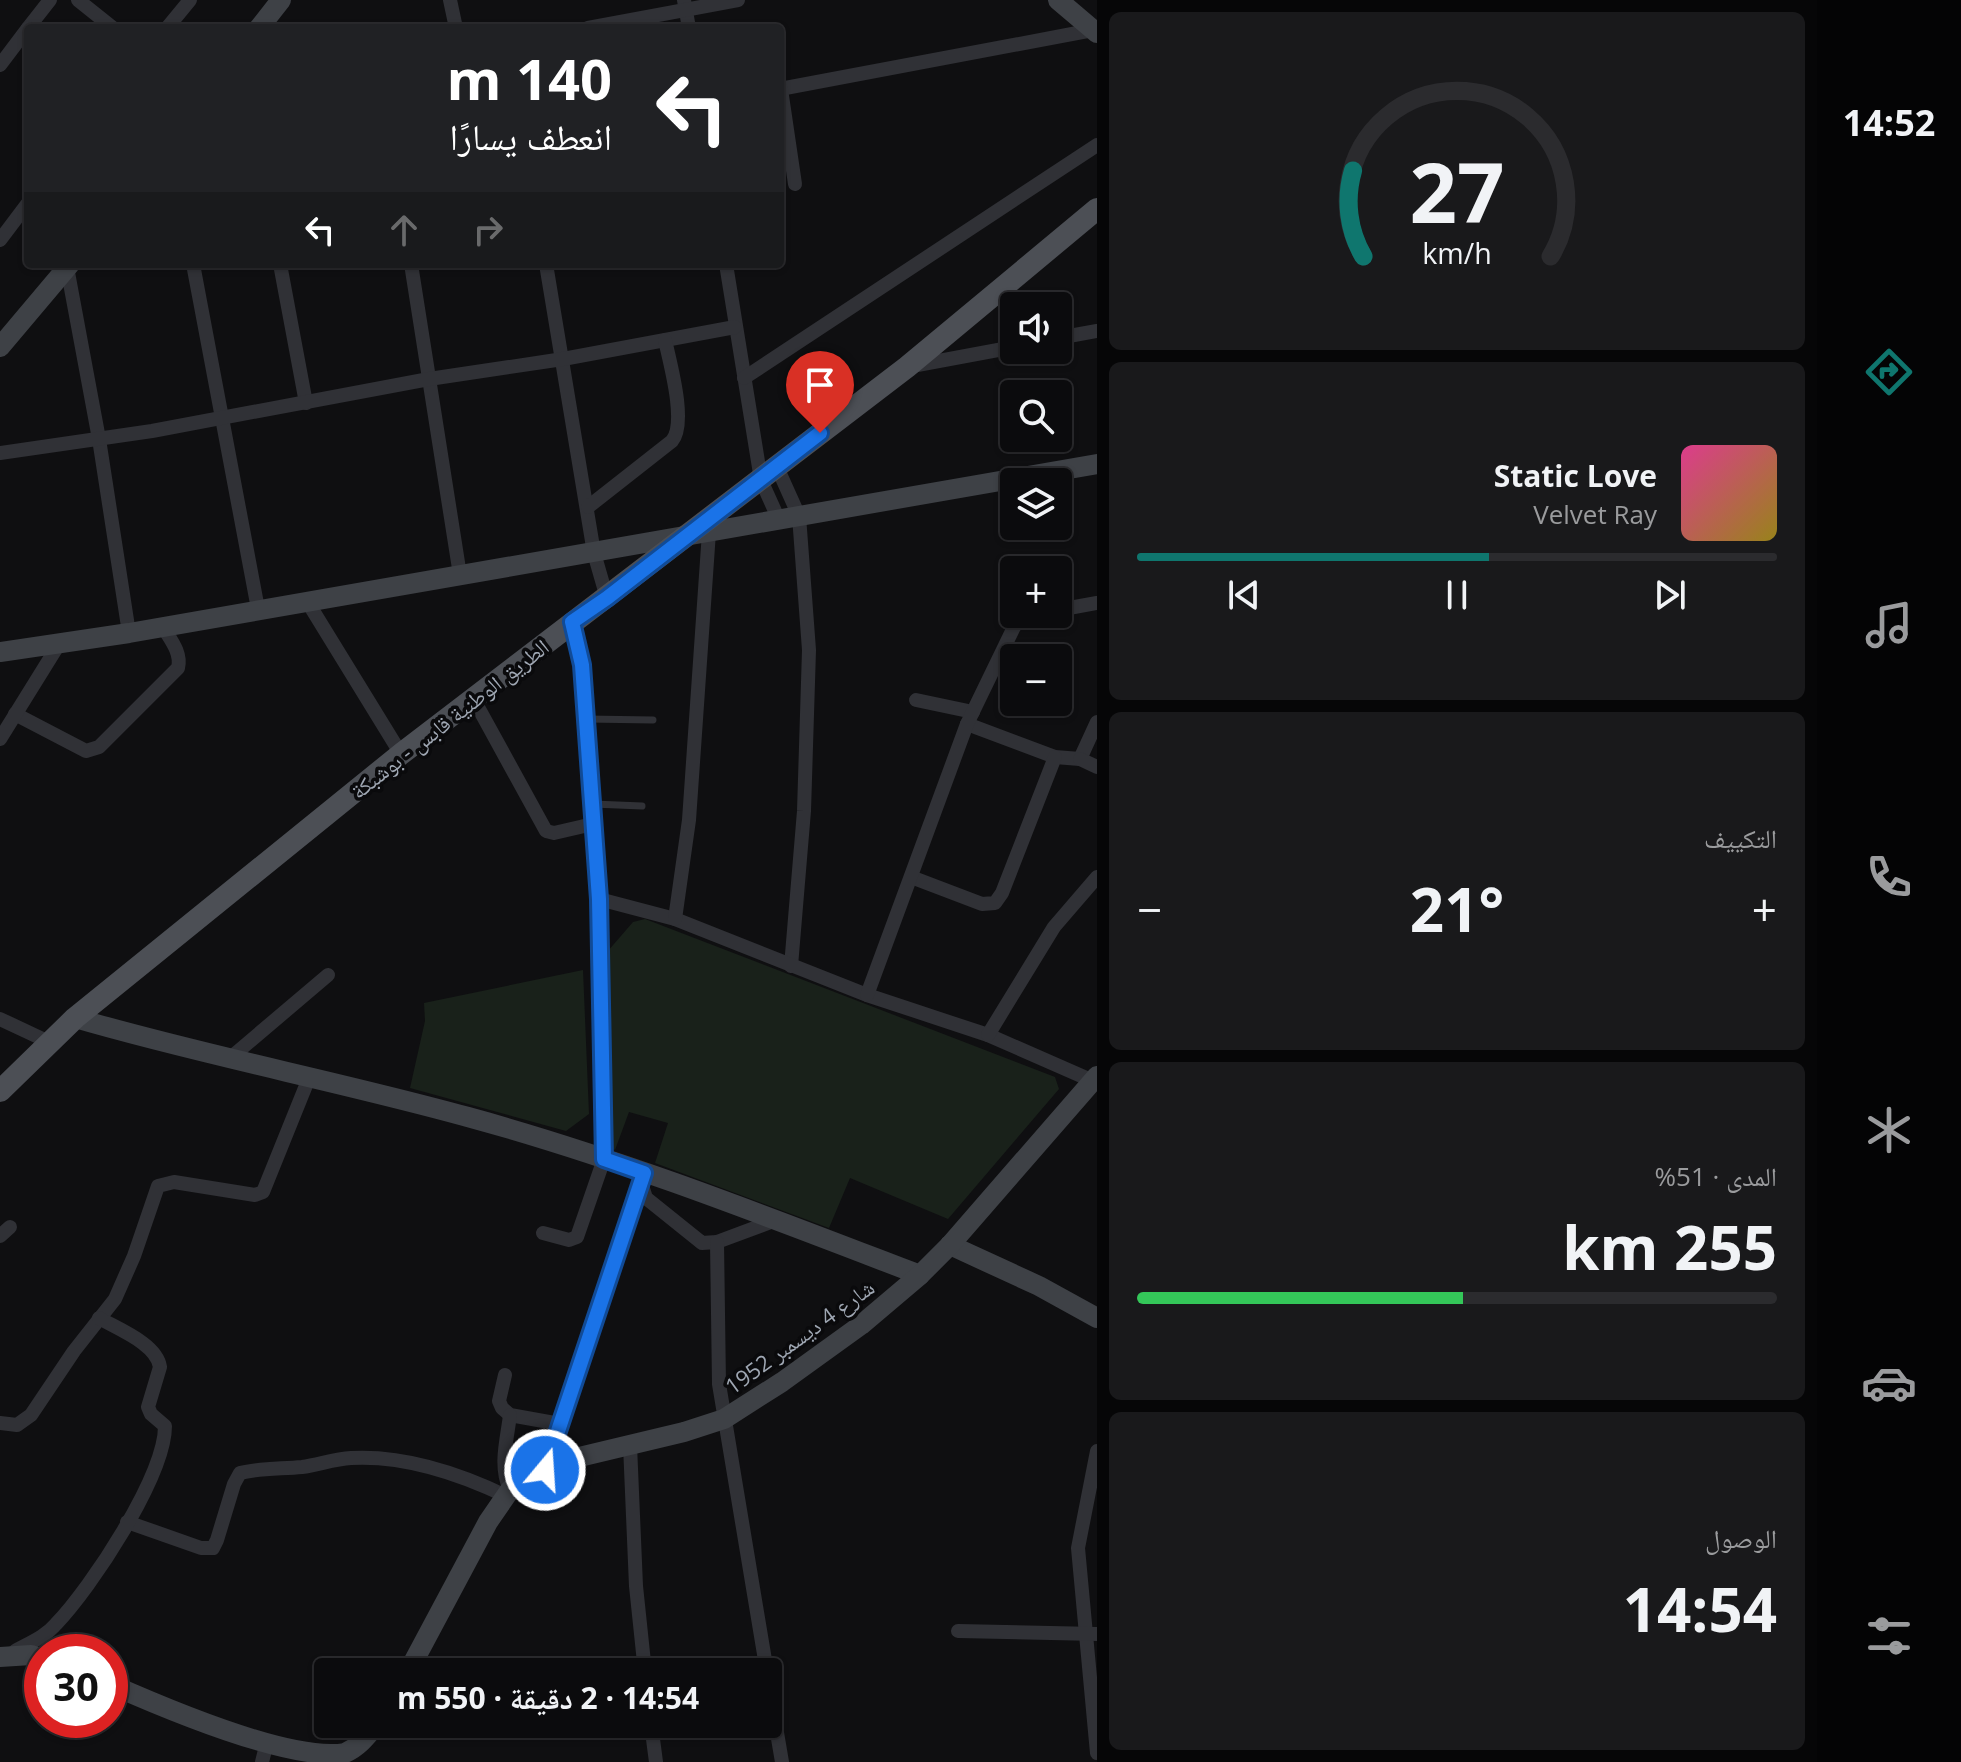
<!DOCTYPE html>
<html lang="ar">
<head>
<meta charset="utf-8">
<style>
	:root { --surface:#0b0b0d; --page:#19191b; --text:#f1f3f6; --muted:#9a9b9d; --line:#2b2b2e; --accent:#0f766e }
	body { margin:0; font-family:"Open Sans","Noto Naskh Arabic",sans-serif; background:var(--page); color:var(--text); direction:rtl; height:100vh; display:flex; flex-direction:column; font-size:30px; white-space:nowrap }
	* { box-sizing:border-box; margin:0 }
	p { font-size:26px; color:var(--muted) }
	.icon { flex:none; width:44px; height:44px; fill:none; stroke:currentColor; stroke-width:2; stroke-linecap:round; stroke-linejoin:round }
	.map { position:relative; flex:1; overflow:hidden; direction:ltr }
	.panel { display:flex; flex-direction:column; gap:12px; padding:12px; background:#060607; width:720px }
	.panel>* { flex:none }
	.hud { position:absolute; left:24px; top:24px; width:760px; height:244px; border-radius:8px; box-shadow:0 2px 6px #0004,0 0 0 2px var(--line); direction:rtl; background:#202124; color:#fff; overflow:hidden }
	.fabs { position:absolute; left:1000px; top:292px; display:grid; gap:16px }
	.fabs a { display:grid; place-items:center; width:72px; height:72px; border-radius:8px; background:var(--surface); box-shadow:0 2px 6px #0004,0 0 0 2px var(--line); font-size:40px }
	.speed { position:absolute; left:24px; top:1634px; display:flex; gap:16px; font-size:40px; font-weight:700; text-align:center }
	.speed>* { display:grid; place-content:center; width:104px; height:104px; border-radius:50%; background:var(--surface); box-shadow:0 2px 6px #0004,0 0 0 2px var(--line); line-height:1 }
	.speed .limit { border:12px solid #d22; background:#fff; color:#111 }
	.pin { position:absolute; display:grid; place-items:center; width:68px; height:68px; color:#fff; margin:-82px -34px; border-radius:50% 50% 50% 0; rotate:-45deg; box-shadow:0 0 8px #0007 }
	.pin .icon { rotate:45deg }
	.me { position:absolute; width:88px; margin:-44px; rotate:18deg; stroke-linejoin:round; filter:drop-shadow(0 0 6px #0008) }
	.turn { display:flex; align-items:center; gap:28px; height:168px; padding:0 40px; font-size:36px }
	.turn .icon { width:104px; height:104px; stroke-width:2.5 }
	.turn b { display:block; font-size:56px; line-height:68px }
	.lanes { display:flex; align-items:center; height:76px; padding:0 40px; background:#0003; justify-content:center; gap:40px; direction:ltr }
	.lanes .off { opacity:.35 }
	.big { font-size:60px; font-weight:700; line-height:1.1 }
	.panel .tile { flex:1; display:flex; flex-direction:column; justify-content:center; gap:12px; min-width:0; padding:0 28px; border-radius:12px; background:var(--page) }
	.panel .dial { align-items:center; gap:0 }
	.dial svg { height:208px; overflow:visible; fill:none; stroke:var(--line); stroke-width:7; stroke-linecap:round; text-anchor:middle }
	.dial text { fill:var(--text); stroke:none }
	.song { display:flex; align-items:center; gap:24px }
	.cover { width:96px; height:96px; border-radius:12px; background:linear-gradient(135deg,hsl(330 70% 55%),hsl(50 70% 35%)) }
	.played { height:8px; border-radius:4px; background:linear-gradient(90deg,var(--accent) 55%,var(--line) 55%) }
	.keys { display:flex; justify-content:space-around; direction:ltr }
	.heat { display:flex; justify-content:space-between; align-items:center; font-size:44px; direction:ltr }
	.charge { height:12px; border-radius:6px; background:linear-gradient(90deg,#34c759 51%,var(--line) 0) }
	.trip { position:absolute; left:314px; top:1658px; width:468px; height:80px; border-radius:8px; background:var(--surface); box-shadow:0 2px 6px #0004,0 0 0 2px var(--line); font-weight:700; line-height:80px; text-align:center; direction:rtl }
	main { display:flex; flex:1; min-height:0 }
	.dock { display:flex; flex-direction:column; width:144px; justify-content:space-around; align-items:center; background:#040405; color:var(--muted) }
	.dock .icon { width:56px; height:56px }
	.dock .active { color:var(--accent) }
	.dock b { font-size:36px; color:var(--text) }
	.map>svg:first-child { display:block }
	.green { fill:#19211a }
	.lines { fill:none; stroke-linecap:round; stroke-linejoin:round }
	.lane { stroke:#303136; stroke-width:7 }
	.street { stroke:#303136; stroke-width:14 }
	.secondary { stroke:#3e4146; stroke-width:20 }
	.primary { stroke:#4c4f55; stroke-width:22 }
	.route-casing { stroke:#114b97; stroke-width:20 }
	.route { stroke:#1a73e8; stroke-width:14 }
	.labels { text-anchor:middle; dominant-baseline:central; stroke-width:7; stroke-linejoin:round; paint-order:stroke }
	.street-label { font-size:22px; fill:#9fa7b3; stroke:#0a0a0c }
</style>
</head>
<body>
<main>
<nav class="dock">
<b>14:52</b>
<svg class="icon active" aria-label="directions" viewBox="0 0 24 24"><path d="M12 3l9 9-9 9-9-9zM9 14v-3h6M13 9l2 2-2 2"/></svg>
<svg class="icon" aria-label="music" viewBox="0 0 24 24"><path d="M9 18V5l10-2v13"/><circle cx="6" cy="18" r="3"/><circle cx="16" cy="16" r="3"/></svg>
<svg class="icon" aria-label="phone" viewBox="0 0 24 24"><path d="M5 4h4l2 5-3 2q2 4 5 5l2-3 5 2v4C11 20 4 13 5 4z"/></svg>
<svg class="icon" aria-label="climate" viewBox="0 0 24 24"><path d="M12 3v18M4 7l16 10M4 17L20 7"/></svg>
<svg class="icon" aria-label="car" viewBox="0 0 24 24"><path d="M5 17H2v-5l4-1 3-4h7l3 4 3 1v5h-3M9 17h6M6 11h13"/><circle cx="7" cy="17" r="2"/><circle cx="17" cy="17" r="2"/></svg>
<svg class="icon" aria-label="filters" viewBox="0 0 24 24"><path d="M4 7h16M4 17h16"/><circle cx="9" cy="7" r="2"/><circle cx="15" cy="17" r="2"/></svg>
</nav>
<section class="panel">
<div class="tile dial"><svg viewBox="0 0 100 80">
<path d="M14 69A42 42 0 1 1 86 69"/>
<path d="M14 69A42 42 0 0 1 10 36" stroke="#0f766e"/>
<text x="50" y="56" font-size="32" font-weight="700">27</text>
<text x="50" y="72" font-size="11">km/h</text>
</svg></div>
<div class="tile">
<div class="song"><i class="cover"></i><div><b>Static Love</b><p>Velvet Ray</p></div></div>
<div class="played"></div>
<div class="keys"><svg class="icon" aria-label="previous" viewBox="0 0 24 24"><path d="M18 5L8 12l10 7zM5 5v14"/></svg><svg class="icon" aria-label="pause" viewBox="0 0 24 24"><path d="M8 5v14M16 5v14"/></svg><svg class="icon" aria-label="next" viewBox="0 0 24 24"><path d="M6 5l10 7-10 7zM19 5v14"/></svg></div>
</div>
<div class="tile"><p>التكييف</p>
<div class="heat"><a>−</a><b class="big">21°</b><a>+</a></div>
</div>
<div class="tile"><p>المدى · 51%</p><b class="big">255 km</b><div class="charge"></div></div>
<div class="tile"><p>الوصول</p><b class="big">14:54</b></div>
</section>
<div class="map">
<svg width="1097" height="1762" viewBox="0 0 1097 1762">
	<rect width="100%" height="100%" fill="#0f0f11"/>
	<g class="green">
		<path d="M645,919L1055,1077L1059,1089L948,1219L850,1178L829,1228L655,1163L668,1123L629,1112L615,1150L611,1147L601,959L633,922Z"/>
		<path d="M583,970L589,1114L566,1131L410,1088L425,1021L424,1003Z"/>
	</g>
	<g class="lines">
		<g class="lane">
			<path d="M587,719L653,720"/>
			<path d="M593,804L642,806"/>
		</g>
		<g class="street">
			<path d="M78,0L113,28"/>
			<path d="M450,0L456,28"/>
			<path d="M684,0L689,28"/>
			<path d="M28,28L50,0"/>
			<path d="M167,28L190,0"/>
			<path d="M588,28L738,0"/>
			<path d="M0,65L28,28"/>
			<path d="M780,89L1093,30"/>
			<path d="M781,89L795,184"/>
			<path d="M0,240L28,203"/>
			<path d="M193,264L258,609"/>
			<path d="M280,264L306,403"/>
			<path d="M411,264L460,575"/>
			<path d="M546,264L594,553L607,598"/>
			<path d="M726,264L761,480L779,520"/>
			<path d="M67,267L99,439L129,633"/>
			<path d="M1058,338L1097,331"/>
			<path d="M912,366L1014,347"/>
			<path d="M744,378L1097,145"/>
			<path d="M0,453L152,431L429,379L563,359L735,327"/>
			<path d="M777,467L799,516L809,650L804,811L791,966"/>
			<path d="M588,507L672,441C687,423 670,363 665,340"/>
			<path d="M307,601L401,754"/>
			<path d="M1058,610L1097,603"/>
			<path d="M473,698L546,831L554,833L593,824"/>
			<path d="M916,700L973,712"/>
			<path d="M15,714L86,751L99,747L178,668C182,653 170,639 163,627"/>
			<path d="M967,724L1055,757L1080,759L1097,722"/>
			<path d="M0,739L59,644"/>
			<path d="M1080,759L1097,767"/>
			<path d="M911,877L982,904L995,903L1002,893L1055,757"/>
			<path d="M599,899L675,919L867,995L988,1035L1093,1081"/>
			<path d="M675,919L689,820L709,532"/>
			<path d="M867,995L967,724L1014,627L1019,621L1036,614"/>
			<path d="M0,1019L49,1042"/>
			<path d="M988,1035L1054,927L1097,877"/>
			<path d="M229,1059L328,975"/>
			<path d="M641,1182L646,1198L702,1243L717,1242L776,1220"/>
			<path d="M543,1233L569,1240L577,1237L604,1159L599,899L582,665L572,622"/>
			<path d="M0,1236L10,1227"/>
			<path d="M717,1242L719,1384L767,1672"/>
			<path d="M505,1375L499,1401L502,1408L510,1415L560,1424"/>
			<path d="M0,1423L17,1425L31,1415L74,1351L115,1299L134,1256L158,1186L174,1182L255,1195L263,1192L309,1078"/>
			<path d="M630,1445L636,1586L645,1672"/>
			<path d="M1097,1451L1078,1548L1097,1753"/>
			<path d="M545,1470L640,1184"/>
			<path d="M510,1490C499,1466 507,1440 510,1415"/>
			<path d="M127,1522L201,1548H213L217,1540L234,1484L240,1473C259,1468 282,1469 302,1467C318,1465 334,1459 351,1458C405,1455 458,1473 506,1496"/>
			<path d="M958,1631L1097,1634"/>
			<path d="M15,1651C29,1643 45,1637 56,1624C91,1588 165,1476 165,1426L151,1414L148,1407L160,1367C157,1344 118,1329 99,1318"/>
			<path d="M768,1680L782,1762"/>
			<path d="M651,1724L656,1762"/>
			<path d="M262,1762L265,1750"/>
		</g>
		<g class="secondary">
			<path d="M1058,0L1097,33"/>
			<path d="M259,28L281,0"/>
			<path d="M0,347L70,264"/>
			<path d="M0,652L129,633L1097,464"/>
			<path d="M75,1018C205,1056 338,1081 468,1117C622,1159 771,1218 920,1275"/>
			<path d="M950,1245L1039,1286L1097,1318"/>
			<path d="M0,1657L31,1655L42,1659"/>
			<path d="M408,1672L488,1522L510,1490L527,1479L571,1459L684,1432L724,1419L782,1382L861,1325L920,1275L950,1245L1097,1076"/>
			<path d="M110,1684C162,1707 290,1762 345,1753C359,1747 367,1736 377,1724"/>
		</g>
		<path class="primary" d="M0,1091L75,1018L401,754L907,367L1097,209"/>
	</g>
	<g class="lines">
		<defs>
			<path id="route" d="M545,1470L644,1173L604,1159L599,899L582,665L572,622L607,598L820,433"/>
		</defs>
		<use href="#route" class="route-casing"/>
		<use href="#route" class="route"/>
	</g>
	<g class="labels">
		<g class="street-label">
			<text transform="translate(449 718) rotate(-38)">الطريق الوطنية قابس - بوشبكة</text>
			<text transform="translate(799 1336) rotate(-36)">شارع 4 ديسمبر 1952</text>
		</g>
	</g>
</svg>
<div class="fabs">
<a><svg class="icon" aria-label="sound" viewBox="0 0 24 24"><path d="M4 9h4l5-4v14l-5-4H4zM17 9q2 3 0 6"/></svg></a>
<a><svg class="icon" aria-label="search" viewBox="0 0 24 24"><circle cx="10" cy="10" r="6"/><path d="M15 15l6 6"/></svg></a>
<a><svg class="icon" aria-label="layers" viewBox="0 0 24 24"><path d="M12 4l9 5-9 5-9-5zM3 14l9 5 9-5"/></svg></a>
<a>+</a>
<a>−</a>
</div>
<div class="speed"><div class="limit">30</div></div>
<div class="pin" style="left:820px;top:433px;background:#d93025"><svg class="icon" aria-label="arrive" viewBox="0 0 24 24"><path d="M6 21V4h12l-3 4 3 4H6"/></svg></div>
<svg class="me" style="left:545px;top:1470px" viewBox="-20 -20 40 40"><circle r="17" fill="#1a73e8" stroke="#fff" stroke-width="3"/><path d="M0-11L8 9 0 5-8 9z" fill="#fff"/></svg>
<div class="trip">14:54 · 2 دقيقة · 550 m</div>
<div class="hud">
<div class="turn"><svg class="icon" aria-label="left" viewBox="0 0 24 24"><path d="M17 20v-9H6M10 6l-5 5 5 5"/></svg><div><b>140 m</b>انعطف يسارًا</div></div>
<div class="lanes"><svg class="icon" aria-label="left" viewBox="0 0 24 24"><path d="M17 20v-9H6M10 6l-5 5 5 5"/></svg><svg class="icon off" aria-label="ahead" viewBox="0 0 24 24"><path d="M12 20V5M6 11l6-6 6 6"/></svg><svg class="icon off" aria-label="right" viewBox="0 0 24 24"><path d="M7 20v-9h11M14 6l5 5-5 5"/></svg></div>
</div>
</div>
</main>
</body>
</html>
